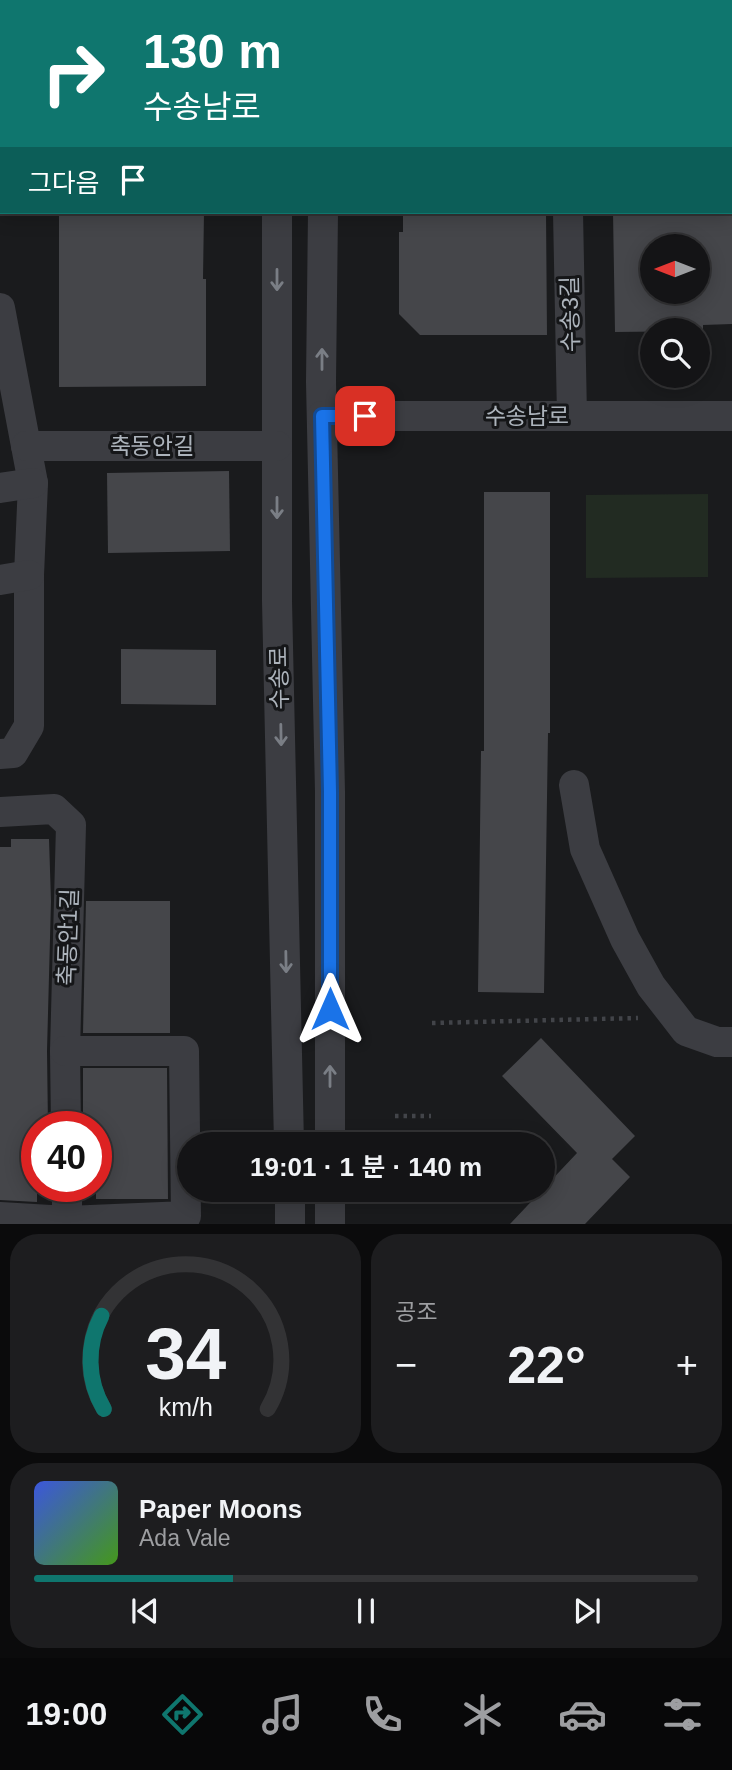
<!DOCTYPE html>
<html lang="ko">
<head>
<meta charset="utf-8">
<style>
	:root { --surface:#141416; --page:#1d1d1f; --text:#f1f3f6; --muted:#9d9ea1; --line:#333335; --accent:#0f766e }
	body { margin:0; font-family:Helvetica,"Noto Sans KR",sans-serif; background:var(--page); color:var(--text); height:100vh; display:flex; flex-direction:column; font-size:26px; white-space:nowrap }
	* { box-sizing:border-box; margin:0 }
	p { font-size:23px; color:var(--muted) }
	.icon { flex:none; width:38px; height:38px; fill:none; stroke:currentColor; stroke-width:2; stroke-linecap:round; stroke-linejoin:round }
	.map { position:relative; height:1224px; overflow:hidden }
	.panel { display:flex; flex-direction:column; gap:10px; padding:10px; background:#0b0b0c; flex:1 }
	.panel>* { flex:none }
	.top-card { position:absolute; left:0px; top:0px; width:733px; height:214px; box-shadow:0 4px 18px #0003,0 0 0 2px var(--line); background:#0f766e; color:#fff; overflow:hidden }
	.needle { width:46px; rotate:270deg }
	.tools { position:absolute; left:640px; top:234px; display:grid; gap:14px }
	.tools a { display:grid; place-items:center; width:70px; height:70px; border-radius:50%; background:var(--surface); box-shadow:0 4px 18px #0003,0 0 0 2px var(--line); font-size:35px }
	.speed { position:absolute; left:21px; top:1111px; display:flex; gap:14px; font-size:35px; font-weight:700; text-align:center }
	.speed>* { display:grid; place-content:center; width:91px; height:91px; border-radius:50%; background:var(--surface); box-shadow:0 4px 18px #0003,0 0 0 2px var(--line); line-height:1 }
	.speed .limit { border:10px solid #d22; background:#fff; color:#111 }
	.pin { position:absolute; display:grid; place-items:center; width:60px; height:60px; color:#fff; margin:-30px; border-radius:14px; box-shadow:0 4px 10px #0006 }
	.me { position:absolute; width:77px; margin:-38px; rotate:0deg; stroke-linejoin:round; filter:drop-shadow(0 0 5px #0008) }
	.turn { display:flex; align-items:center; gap:24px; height:147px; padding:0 28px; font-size:32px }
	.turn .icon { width:91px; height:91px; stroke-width:2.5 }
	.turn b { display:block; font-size:49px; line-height:60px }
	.then { display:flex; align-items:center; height:66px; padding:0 28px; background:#0003; gap:14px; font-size:26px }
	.big { font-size:52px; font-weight:600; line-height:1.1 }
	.panel .tile { flex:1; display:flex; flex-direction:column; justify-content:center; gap:10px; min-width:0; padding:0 24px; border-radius:28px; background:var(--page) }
	.panel .dial { align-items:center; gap:0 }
	.dial svg { height:182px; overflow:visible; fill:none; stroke:var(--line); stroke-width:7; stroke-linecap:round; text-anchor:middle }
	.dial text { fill:var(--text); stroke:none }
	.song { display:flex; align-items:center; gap:21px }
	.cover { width:84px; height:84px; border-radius:10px; background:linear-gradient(135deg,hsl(230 70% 55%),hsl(100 70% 35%)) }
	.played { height:7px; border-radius:4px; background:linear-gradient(90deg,var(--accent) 30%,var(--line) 30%) }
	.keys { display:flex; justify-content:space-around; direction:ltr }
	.heat { display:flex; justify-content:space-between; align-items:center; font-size:38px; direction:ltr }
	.panel .tiles { flex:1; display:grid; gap:10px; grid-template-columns:1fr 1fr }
	.tile:last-child { grid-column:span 2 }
	.trip { position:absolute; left:177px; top:1132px; width:378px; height:70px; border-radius:35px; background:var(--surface); box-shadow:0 4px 18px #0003,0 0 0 2px var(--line); font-weight:600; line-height:70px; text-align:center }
	.tabs { display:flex; height:112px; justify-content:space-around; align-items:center; background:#080809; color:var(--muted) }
	.tabs .icon { width:49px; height:49px }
	.tabs .selected { color:var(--accent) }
	.tabs b { font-size:32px; color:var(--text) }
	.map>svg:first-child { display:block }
	.green { fill:#222b22 }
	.building { fill:#45464a; fill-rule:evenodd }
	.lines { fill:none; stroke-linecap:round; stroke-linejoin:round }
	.path { stroke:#424449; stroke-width:4.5; stroke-dasharray:3.5 5; stroke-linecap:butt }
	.minor { stroke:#3c3d42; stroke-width:30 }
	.oneway { stroke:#7a7e85 }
	.route-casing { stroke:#114b97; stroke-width:18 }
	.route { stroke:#1a73e8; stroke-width:12 }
	.labels { text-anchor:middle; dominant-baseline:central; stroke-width:6; stroke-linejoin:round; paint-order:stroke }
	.street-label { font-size:23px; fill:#adb4bc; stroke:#151618 }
</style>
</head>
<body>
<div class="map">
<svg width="732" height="1224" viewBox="0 0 732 1224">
	<rect width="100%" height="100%" fill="#1a1b1d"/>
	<path class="green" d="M708,494V577L586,578V495Z"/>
	<g class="building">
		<path d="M59,212H204L203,279H206V386L59,387Z"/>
		<path d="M403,212H546L547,335H420L399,314V232H403Z"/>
		<path d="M613,212H732V324L703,325V331L615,332ZM653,247H698V292H653Z"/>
		<path d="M229,471L230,551L108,553L107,473Z"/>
		<path d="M484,492H550V733H548L544,993L478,992L481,751H484Z"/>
		<path d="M121,649L216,650V705L121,704Z"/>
		<path d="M11,839H49L51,901L47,1051L48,1127H37V1202L0,1200V847H11Z"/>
		<path d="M86,901H170V1033H83Z"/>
		<path d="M541,1038L635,1136L612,1159L630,1177L585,1224H510L577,1153L502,1076Z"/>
		<path d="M83,1068H167L168,1199H96V1127H83Z"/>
	</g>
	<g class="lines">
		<g class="path">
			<path d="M432,1023L638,1018"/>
			<path d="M395,1116H431"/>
		</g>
		<g class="minor">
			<path d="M245,0L246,2"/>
			<path d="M277,0V2"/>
			<path d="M324,2V0"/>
			<path d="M364,2L366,0"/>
			<path d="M277,212V601L289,1144"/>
			<path d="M323,212L321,382L330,792V1144"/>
			<path d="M568,212L572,416"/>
			<path d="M0,308L33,483L29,575V726L13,753L0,754"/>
			<path d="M322,416H732"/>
			<path d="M26,446H277"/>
			<path d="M0,488L33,483"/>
			<path d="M0,580L29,575"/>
			<path d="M574,785L585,849L625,939L651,986L686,1031L717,1042H732"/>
			<path d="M0,812L54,809L71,825L65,1051L66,1127"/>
			<path d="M290,1190V1224"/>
			<path d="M330,1190V1224"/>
			<path d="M0,1217L67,1221L186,1216L184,1051H65"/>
			<path d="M67,1224V1186"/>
		</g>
	</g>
	<defs><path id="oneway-shaft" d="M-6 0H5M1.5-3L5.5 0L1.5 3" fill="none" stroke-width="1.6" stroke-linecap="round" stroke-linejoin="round" transform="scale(1.75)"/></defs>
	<g class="oneway">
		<use href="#oneway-shaft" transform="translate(277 280) rotate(90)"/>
		<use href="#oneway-shaft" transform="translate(322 359) rotate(-90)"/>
		<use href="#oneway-shaft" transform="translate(277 508) rotate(90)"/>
		<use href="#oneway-shaft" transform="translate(281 735) rotate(89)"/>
		<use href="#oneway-shaft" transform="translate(286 962) rotate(89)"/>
		<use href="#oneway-shaft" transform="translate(330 1076) rotate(-90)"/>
	</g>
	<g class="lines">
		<defs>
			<path id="route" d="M330,1009V792L322,416H365"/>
		</defs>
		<use href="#route" class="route-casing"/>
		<use href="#route" class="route"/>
	</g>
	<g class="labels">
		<g class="street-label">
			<text transform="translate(570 314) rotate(-91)">수송3길</text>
			<text x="527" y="416">수송남로</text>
			<text x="152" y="446">축동안길</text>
			<text transform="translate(279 678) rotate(-91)">수송로</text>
			<text transform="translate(68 937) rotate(-88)">축동안1길</text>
		</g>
	</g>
</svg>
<div class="tools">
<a><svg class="needle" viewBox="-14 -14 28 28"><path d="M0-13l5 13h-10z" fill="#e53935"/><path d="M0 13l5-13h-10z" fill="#9d9ea1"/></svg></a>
<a><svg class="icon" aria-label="search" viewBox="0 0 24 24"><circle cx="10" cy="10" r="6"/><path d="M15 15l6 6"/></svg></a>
</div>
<div class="speed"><div class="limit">40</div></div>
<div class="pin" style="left:365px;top:416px;background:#d93025"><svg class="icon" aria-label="arrive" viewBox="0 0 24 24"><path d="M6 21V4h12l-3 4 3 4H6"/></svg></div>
<svg class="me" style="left:330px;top:1009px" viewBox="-20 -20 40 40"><path d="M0-17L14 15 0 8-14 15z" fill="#1a73e8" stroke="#fff" stroke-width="4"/></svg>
<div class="trip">19:01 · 1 분 · 140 m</div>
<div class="top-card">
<div class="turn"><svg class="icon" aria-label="right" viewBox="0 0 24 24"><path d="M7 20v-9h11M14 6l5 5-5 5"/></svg><div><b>130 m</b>수송남로</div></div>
<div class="then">그다음<svg class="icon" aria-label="arrive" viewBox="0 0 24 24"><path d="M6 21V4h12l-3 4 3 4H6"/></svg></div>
</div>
</div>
<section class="panel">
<div class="tiles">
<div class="tile dial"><svg viewBox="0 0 100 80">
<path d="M14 69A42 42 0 1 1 86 69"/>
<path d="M14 69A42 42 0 0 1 13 28" stroke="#0f766e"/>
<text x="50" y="56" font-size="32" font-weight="700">34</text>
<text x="50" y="72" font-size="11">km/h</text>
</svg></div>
<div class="tile"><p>공조</p>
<div class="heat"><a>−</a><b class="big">22°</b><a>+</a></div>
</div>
<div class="tile">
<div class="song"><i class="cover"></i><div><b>Paper Moons</b><p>Ada Vale</p></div></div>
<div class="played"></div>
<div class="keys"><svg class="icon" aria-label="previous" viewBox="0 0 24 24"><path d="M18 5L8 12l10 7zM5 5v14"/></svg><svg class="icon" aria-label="pause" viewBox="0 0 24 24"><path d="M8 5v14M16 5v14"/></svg><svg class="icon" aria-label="next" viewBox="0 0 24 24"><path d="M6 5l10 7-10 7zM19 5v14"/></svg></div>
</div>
</div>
</section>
<nav class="tabs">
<b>19:00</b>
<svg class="icon selected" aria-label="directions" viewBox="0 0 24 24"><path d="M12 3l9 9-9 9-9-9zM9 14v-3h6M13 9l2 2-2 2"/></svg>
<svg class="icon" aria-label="music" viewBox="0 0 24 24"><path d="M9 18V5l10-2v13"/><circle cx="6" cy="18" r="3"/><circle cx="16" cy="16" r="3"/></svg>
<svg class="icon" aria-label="phone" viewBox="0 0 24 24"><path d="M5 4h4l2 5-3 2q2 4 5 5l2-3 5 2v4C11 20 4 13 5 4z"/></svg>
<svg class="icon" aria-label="climate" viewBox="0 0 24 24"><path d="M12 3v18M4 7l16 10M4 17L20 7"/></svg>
<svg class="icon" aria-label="car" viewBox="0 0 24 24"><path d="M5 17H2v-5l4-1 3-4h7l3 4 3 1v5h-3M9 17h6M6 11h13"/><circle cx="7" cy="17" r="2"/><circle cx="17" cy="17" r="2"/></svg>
<svg class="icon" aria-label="filters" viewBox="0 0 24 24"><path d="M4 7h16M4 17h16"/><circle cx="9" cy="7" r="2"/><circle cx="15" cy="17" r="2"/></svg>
</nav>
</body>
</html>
